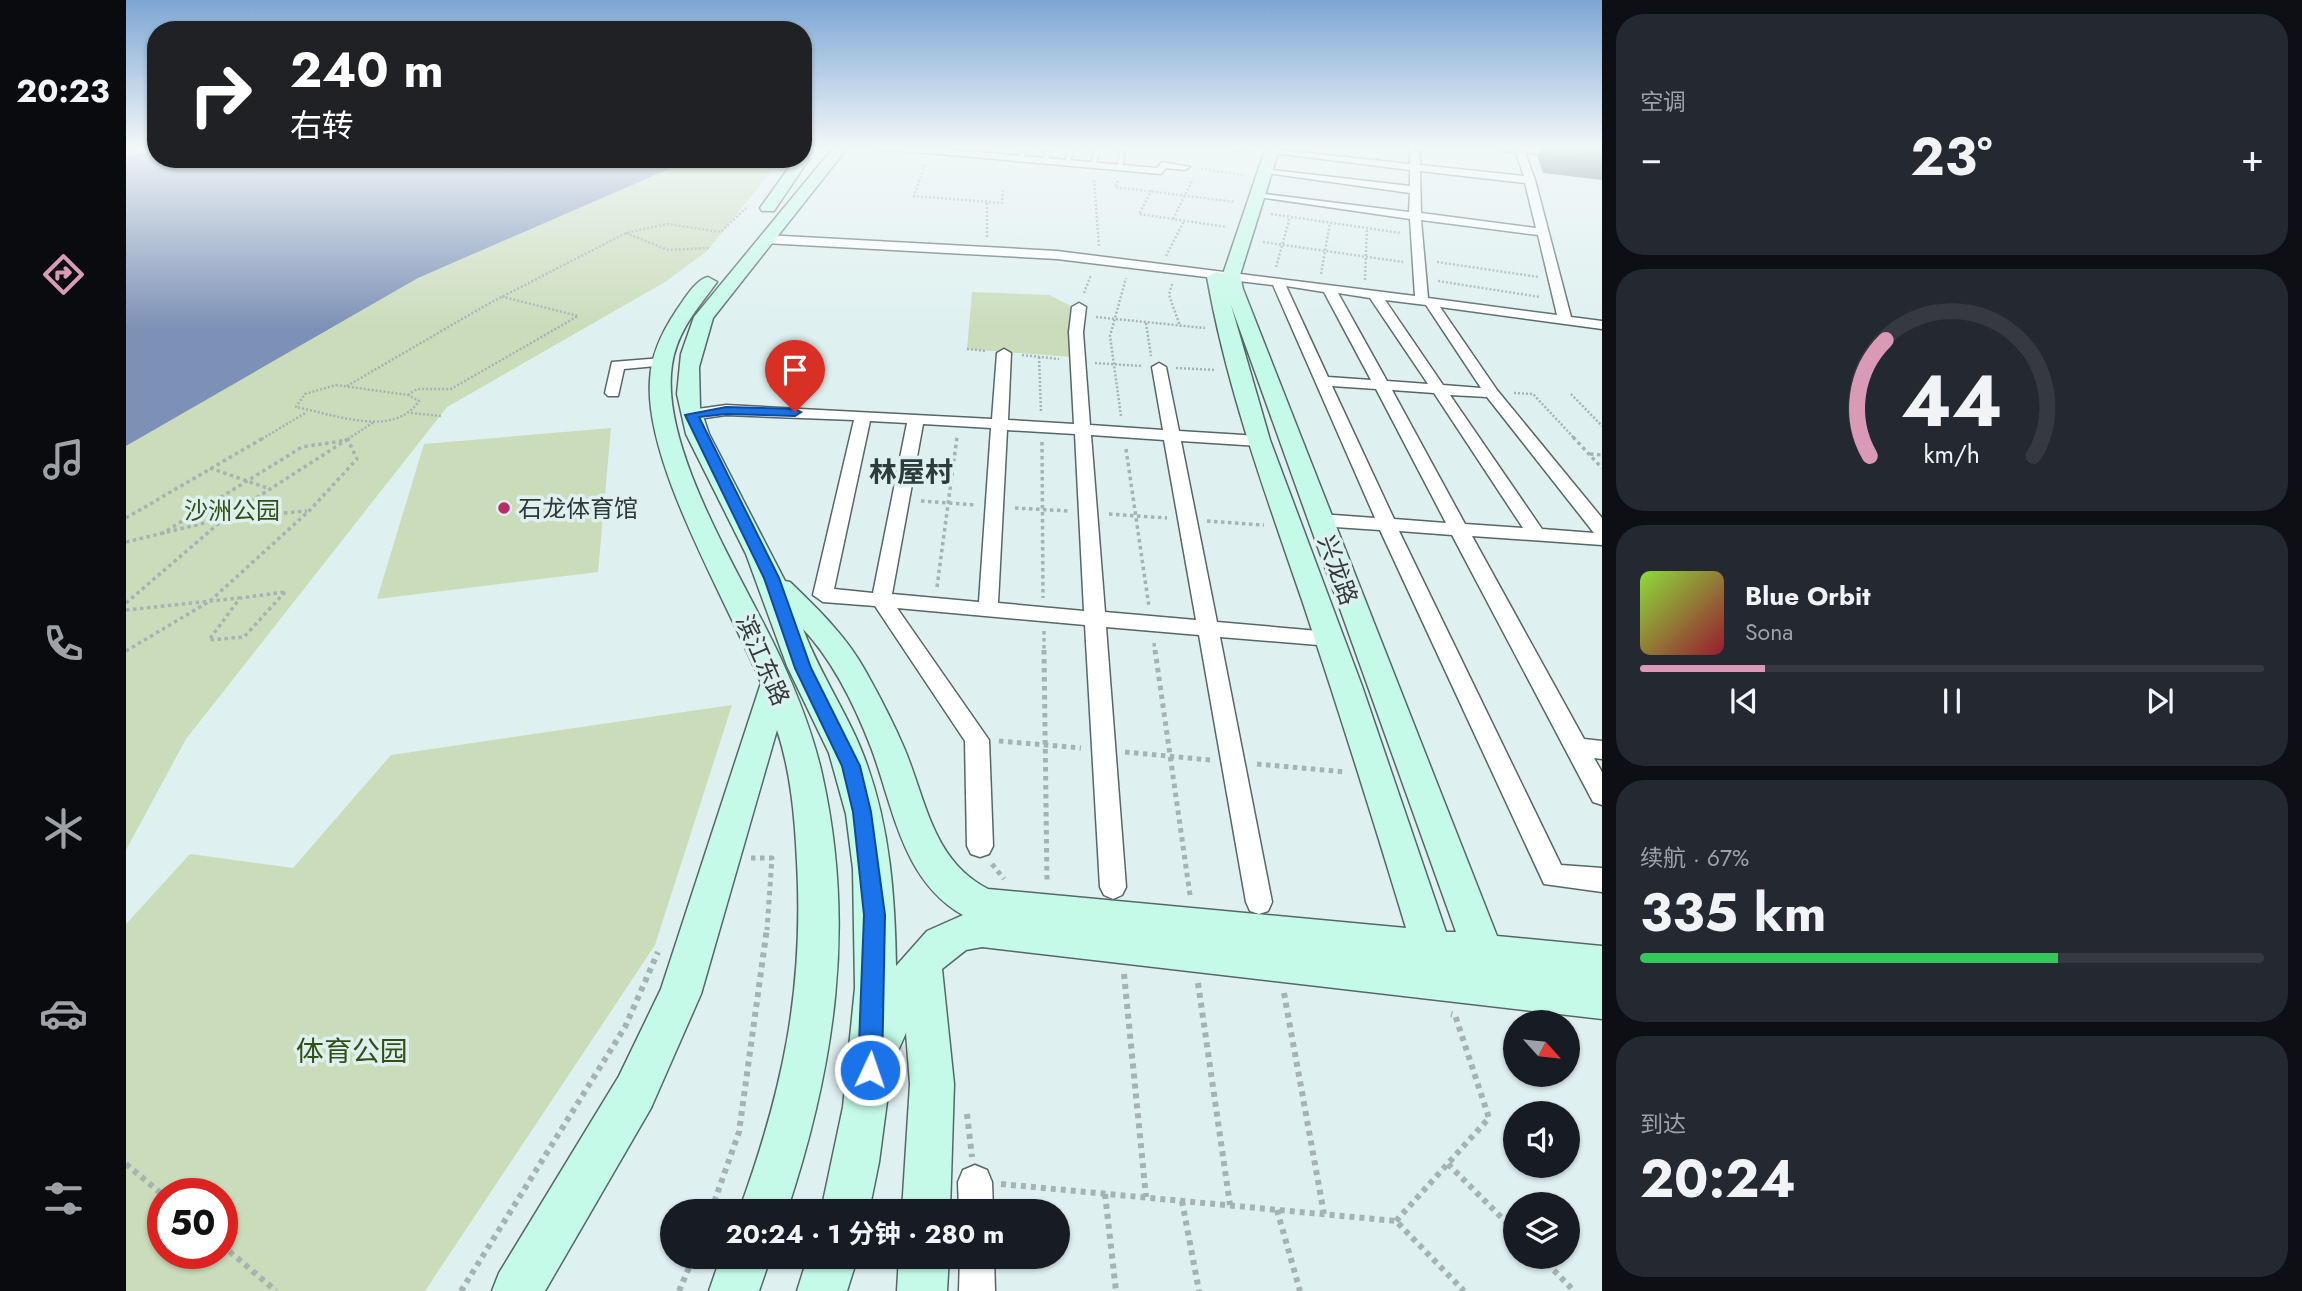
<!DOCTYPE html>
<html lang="zh">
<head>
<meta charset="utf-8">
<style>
	:root { --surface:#171b24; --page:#242831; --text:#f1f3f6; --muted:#9ea1a6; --line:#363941; --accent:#d89ab5 }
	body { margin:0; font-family:Jost,"Noto Sans SC",sans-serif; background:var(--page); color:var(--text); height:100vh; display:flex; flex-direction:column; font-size:26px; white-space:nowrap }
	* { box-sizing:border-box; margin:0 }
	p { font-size:23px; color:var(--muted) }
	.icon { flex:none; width:38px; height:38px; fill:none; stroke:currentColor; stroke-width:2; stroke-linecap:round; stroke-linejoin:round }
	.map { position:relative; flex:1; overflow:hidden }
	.sheet { display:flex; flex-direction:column; gap:14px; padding:14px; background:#0d0f14; width:700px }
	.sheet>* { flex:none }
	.banner { position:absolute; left:21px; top:21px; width:665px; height:147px; border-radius:28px; box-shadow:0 2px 5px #0004; background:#202124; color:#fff; overflow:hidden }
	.needle { width:46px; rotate:117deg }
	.buttons { position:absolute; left:1377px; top:1010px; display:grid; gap:14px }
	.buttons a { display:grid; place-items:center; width:77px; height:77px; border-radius:50%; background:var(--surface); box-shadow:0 2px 5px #0004; font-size:35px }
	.speed { position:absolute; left:21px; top:1178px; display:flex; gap:14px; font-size:35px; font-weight:700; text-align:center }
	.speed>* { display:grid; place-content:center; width:91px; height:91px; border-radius:50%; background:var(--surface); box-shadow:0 2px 5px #0004; line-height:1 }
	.speed .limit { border:10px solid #d22; background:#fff; color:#111 }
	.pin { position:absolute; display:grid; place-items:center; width:60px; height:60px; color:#fff; margin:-72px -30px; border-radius:50% 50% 50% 0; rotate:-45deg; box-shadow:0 0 7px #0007 }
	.pin .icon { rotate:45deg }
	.me { position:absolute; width:77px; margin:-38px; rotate:3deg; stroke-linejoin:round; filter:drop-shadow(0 0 5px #0008) }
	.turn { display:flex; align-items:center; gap:24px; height:147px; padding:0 28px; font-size:32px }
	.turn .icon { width:91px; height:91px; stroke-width:2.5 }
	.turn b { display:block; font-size:49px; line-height:60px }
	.big { font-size:52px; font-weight:700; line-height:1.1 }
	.sheet .tile { flex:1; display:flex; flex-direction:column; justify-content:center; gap:10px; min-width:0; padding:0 24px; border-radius:28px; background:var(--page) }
	.sheet .dial { align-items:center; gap:0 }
	.dial svg { height:182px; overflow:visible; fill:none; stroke:var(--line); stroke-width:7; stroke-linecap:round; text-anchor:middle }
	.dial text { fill:var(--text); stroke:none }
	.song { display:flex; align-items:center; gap:21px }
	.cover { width:84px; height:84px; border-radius:10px; background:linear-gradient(135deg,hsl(90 70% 55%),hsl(350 70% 35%)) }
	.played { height:7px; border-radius:4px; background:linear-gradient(90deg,var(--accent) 20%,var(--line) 20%) }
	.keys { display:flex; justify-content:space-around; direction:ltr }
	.heat { display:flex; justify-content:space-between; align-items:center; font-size:38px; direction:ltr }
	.charge { height:10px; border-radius:5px; background:linear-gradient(90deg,#34c759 67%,var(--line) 0) }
	.trip { position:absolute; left:534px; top:1199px; width:410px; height:70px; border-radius:35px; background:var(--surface); box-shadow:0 2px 5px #0004; font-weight:700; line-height:70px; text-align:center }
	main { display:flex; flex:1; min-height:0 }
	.tabs { display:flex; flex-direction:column; width:126px; justify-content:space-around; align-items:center; background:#090b0e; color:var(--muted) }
	.tabs .icon { width:49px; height:49px }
	.tabs .current { color:var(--accent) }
	.tabs b { font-size:32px; color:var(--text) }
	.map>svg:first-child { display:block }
	.green { fill:#cadcba; fill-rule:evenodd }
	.water { fill:#7d91b6 }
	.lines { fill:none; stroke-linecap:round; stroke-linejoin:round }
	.lane-casing { stroke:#576666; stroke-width:7 }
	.street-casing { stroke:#576666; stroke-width:3 }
	.secondary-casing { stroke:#576666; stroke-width:3 }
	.path-far3 { stroke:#a6b3b3; stroke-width:2.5; stroke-dasharray:2 2; stroke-linecap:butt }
	.path-far2 { stroke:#a6b3b3; stroke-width:3.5; stroke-dasharray:3.5 3.5; stroke-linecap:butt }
	.path-far1 { stroke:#a6b3b3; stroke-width:5; stroke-dasharray:4.5 4.5; stroke-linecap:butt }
	.path { stroke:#a6b3b3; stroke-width:6; stroke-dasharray:5 5; stroke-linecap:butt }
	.lane { stroke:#fff; stroke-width:5 }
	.street { fill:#fff; fill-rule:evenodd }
	.secondary { fill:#c4fae7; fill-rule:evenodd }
	.wall { fill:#535e64 }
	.building { fill:#616d74; stroke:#444c51; stroke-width:2 }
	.route { fill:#1a73e8; stroke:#114b97; stroke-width:2 }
	.poi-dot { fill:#b92d66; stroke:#dff0f0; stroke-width:2.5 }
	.labels { text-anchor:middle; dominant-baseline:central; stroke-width:7; stroke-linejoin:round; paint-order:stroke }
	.poi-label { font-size:24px; fill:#313838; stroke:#dff0f0; text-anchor:start }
	.park-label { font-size:24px; fill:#354f13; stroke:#dff0f0 }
	.street-label { font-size:24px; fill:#313838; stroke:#dff0f0 }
	.quarter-label { font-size:28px; font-weight:bold; fill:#2d3b3b; stroke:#dff0f0 }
	.near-park-label { font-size:28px; fill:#354f13; stroke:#dff0f0 }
</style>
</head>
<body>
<main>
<nav class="tabs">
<b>20:23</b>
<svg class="icon current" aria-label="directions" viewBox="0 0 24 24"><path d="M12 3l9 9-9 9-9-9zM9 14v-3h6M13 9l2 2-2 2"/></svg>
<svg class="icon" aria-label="music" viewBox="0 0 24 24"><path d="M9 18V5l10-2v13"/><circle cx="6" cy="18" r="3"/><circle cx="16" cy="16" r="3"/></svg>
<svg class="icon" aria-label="phone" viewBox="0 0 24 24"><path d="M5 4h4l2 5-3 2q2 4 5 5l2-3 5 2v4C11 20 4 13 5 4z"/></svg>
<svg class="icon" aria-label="climate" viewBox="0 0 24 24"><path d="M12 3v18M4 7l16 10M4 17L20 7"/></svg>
<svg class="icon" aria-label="car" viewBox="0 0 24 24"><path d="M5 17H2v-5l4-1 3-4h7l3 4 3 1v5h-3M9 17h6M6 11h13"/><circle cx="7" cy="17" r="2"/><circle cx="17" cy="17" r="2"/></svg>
<svg class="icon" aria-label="filters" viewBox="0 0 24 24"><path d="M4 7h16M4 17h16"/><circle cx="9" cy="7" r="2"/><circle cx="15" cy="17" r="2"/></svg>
</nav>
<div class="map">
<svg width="1476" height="1291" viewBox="0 0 1476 1291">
	<rect width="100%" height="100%" fill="#dff0f0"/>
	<g class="green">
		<path d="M566,159H655L581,251L539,282L321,407L60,739L0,850V446L292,278Z"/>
		<path d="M846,292L923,295L945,306V357L841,349Z"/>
		<path d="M485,428L472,572L251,599L298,444Z"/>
		<path d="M606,705L529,945L299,1291H0V924L64,854L167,868L265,755ZM37,1194H96V1253H37Z"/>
	</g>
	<path class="water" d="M30,151V159H566L292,278L0,446V156Z"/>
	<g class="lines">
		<defs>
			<g id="lane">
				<path d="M747,147L805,151L807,147"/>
				<path d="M894,159L899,147"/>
				<path d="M919,161L923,147"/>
				<path d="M941,163L946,147"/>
				<path d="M967,165L972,147"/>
				<path d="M994,167L997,147"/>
			</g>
			<g id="street">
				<path d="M1284,147H1294V165L1398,176L1388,148L1397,147L1409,180L1445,317L1476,321V329L1314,307L1371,390L1476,518V545L1346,536L1458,739L1476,741V759L1468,758L1476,772V805L1467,802L1326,535L1273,531L1435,865L1476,868V892L1418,884L1254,530L1194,526L1185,520L1194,514L1249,518L1147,285L931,259L639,243L633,239L639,235L931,251L1289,296L1284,219L1126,196L1131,193L1283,212L1284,193L1133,172L1138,169L1284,186V170L1140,152L1145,149L1284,164ZM1294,171L1399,183L1410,228L1295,213ZM1295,220L1412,235L1431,315L1302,298ZM1160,286L1198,292L1245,380L1202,377ZM1212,293L1244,298L1302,384L1261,381ZM1259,300L1300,305L1355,388L1317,385ZM1206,386L1250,389L1320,523L1268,519ZM1266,390L1308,393L1397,528L1339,524ZM1324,395L1361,397L1468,533L1416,529Z"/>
				<path d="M805,148L1031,168L1036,162L1064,167L1059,170L1040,168L1035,174L802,153Z"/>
				<path d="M953,303L960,307L957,332L964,425L1037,430L1026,367L1033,363L1040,367L1053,431L1133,436L1141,441L1133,446L1055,441L1091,622L1204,632L1211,634L1214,639L1211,644L1204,646L1094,637L1146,902L1142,911L1133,914L1124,911L1120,902L1073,635L980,627L1000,887L996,895L987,899L978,895L974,887L959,625L771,608L863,740L867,846L863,854L854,857L845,854L841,846L839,741L749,606L697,602L687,595L728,420L600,415L565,420L557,415L565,410L600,405L866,419L871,353L878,349L885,353L882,420L948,424L943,332L946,307ZM744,421L781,423L747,593L708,589ZM797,424L865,428L853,602L766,594ZM881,430L949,434L958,611L872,603ZM965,435L1038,440L1070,620L979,612Z"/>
				<path d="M536,358L541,359V365L498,369L492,396H482L479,393L486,362Z"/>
				<path d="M849,1165L861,1170L866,1182L867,1211H833L832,1182L837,1170Z"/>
				<path d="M834,1256H868L869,1291H833Z"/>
			</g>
			<g id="secondary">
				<path d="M708,147H722L587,318L573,367L574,407L583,434L659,581L664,582C693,610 721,637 740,672C754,697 768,724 779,750C800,801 807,861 862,889L1280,928C1247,819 1213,711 1177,603C1140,495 1101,390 1081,277L1090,272L1097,274L1140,147H1154L1114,275L1117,289L1371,936L1476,946V1019L856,947L840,950L816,969L828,1084L824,1211H776L784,1084L780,1033L766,1064L753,1162L743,1211H695L717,1107L729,988L727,869L720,814L703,753L661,666L620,554L560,434L551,394L555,354L568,317ZM1105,305L1330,932H1320L1236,686L1144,440ZM677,629C708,662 730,708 746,750C768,810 777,881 837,915L801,931L770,966C769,898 764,829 741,765C725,718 695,677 677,629Z"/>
				<path d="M1372,147L1476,151V159L1379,151Z"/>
				<path d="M677,155L683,159L648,211H636L634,208L669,159H677Z"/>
				<path d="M582,277L591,282C572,308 551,331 546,365C533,450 620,582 655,659C672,696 687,734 696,774C730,926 709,1066 661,1211H613C657,1090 678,991 671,862C669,818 665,772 651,730L575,994L525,1108L419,1291H366L373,1273L493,1076L535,989L635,683C602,602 518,464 524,380C525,354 536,332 550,311C558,300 569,280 582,277Z"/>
				<path d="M595,1256H645L633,1291H583Z"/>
				<path d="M682,1256H732L721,1291H671Z"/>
				<path d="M773,1256H823L821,1291H771Z"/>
			</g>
		</defs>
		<use href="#lane" class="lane-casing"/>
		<use href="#street" class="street-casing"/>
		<use href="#secondary" class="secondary-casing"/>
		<g class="path-far3">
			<path d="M1083,147L1127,152"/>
			<path d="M0,154L30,147"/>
			<path d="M799,165L788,196L876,203L877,190"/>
			<path d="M1075,169L1119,175"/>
			<path d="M968,180L973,246"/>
			<path d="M992,181L989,187L1109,202"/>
			<path d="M1026,190L1013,214L1101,227"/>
			<path d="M861,203V238"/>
			<path d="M1145,214L1275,233"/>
			<path d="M1047,219L1067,179"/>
			<path d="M500,233L542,250L583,248"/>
			<path d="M1137,242L1277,262"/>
			<path d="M1040,256L1058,221"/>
			<path d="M1311,262L1413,277"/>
			<path d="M1150,267L1164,217"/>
			<path d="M1195,274L1204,223"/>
			<path d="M1239,280L1241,228"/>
			<path d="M1312,281L1414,297"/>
			<path d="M1046,284L1043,295L1054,326"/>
			<path d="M958,293L965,275"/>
			<path d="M970,317L1079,328"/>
			<path d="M1020,323L1025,356"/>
			<path d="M841,349L860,351"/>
			<path d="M896,355L933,359"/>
			<path d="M913,357L915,412"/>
			<path d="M969,363L1016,366"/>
			<path d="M1050,368L1090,370"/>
			<path d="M210,385L282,395L293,401C268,439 207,414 170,407L179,394Z"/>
			<path d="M221,386L362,304L500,233L541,224L595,232L622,206"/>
			<path d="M1388,393L1407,394L1449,439"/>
			<path d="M1445,394L1476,426"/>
			<path d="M282,395L291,389H325L452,316L374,296"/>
			<path d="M285,413L315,416"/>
			<path d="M995,416L984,336L1000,278"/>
			<path d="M136,439L181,412"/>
			<path d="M222,439L248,422"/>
		</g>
		<g class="path-far2">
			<path d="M1447,437L1476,468"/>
			<path d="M916,442L917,598"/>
			<path d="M1000,449L1023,607"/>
			<path d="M1464,454L1476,455"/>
			<path d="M84,468L144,489"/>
			<path d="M795,501L849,505"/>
			<path d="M889,508L943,511"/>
			<path d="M983,514L1041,518"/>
			<path d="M0,518L139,437"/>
			<path d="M1081,521L1138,525"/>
			<path d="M0,542L99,518L181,511"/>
			<path d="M811,587L831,437"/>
			<path d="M159,592L118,637L83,640L114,598Z"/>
			<path d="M0,603L99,518L225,437"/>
			<path d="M0,610L113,598"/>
			<path d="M918,631V652"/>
			<path d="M1028,643L1029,652"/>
			<path d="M0,651L84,601L183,511L231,459L222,440L176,447L37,533"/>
		</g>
		<g class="path-far1">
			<path d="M918,650L921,883"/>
			<path d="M1029,650L1064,895"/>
			<path d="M873,741L955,748"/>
			<path d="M999,752L1084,760"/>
			<path d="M1131,764L1220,772"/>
			<path d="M625,858H646L641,930"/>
			<path d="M866,864L878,879"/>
		</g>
		<g class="path">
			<path d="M998,974L1020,1197"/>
			<path d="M1072,983L1104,1205"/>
			<path d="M1158,993L1198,1214"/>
			<path d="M841,1114L846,1157"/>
			<path d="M0,1164L37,1195"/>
			<path d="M1322,1164L1390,1232"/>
			<path d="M875,1184L1270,1221L1338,1291"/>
			<path d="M979,1194L990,1291"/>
			<path d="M1056,1201L1073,1291"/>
			<path d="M1151,1210L1174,1291"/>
			<path d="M585,1211L613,1132L641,928"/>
			<path d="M1270,1221L1363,1118L1329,1015L1325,1014"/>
			<path d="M96,1245L150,1291"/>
			<path d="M1414,1256L1448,1291"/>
			<path d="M335,1291L499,1027L532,952"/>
			<path d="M553,1291L568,1256"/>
		</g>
		<use href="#lane" class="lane"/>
		<use href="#street" class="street"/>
		<use href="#secondary" class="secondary"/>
	</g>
	<path class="wall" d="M1416,147H1476V180L1417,173L1411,156Z"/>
	<path class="building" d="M1422,147H1476V162L1425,156Z"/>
	<linearGradient id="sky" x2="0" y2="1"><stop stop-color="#7da6d4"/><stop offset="0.45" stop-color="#f1f8f8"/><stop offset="1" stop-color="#f1f8f8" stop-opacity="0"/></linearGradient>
	<rect width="1476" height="328" fill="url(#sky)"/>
	<path class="route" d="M600,407L669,409L675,412L669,416L600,414L573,417L653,578L685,668L734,766L745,812L759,915L756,1070L752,1079L744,1082L736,1079L732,1070L738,915L727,812L716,766L669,668L638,578L559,415Z"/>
	<circle class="poi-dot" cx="378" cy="508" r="7"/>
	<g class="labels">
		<g class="poi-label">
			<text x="392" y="508">石龙体育馆</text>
		</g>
		<g class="park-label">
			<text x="106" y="510">沙洲公园</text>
		</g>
		<g class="street-label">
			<text transform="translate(1212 570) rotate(70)">兴龙路</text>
			<text transform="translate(637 660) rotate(66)">滨江东路</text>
		</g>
		<g class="quarter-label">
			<text x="785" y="472">林屋村</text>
		</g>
		<g class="near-park-label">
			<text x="226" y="1051">体育公园</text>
		</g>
	</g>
</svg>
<div class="buttons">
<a><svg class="needle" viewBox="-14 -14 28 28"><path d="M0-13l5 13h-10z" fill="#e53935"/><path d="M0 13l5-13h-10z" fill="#9ea1a6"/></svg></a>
<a><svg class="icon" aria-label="sound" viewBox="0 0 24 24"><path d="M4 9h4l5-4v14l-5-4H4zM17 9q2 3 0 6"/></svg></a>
<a><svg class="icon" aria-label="layers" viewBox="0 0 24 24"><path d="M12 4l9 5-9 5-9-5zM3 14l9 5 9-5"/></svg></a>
</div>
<div class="speed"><div class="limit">50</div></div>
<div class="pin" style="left:669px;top:412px;background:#d93025"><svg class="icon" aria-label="arrive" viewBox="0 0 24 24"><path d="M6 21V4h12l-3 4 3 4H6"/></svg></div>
<svg class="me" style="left:744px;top:1070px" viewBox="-20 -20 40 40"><circle r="17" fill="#1a73e8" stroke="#fff" stroke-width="3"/><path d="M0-11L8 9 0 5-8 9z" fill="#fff"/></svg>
<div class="trip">20:24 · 1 分钟 · 280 m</div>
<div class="banner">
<div class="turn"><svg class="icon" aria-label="right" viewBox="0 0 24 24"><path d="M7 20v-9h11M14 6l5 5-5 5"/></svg><div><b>240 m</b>右转</div></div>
</div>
</div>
<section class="sheet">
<div class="tile"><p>空调</p>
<div class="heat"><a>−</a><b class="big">23°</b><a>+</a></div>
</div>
<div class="tile dial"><svg viewBox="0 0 100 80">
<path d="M14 69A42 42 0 1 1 86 69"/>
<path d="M14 69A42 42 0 0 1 21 18" stroke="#d89ab5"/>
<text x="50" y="56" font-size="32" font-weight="700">44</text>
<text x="50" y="72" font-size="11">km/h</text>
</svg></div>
<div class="tile">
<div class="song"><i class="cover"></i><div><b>Blue Orbit</b><p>Sona</p></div></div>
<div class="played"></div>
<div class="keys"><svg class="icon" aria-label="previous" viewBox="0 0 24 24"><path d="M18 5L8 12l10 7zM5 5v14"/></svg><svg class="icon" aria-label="pause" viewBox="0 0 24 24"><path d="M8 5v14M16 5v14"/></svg><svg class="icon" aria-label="next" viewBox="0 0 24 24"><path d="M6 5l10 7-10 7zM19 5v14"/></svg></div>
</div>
<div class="tile"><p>续航 · 67%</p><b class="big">335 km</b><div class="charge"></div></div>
<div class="tile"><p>到达</p><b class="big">20:24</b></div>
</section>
</main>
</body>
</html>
